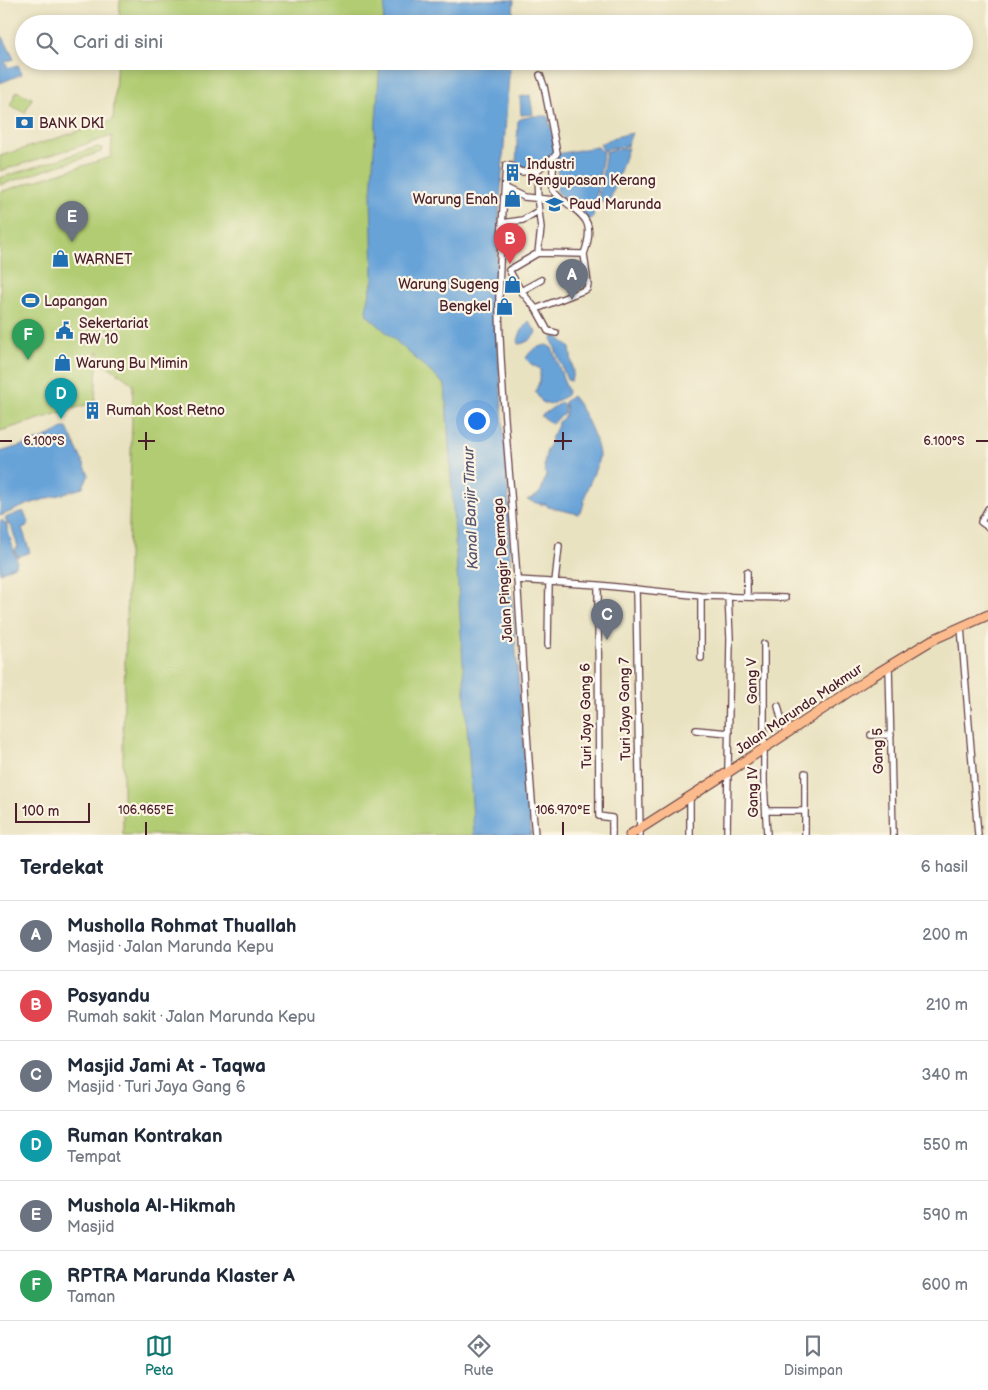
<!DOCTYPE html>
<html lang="id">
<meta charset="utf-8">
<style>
:root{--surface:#fff;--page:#f2f2f3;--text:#1f2937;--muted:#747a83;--line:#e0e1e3;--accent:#0f766e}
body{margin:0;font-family:"Balsamiq Sans",sans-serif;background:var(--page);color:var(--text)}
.scale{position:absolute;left:15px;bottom:12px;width:75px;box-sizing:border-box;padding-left:5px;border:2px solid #4a1f2b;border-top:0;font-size:14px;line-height:18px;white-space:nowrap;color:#4a1f2b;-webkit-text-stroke:4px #fcf5e5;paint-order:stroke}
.you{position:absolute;left:476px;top:420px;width:18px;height:18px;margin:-12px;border:4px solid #fff;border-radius:50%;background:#1a73e8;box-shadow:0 0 0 8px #1a73e833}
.badge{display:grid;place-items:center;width:32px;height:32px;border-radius:50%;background:var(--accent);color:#fff;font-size:16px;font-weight:700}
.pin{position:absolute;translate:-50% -41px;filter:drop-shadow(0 1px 2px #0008)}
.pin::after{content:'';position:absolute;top:26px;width:18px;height:15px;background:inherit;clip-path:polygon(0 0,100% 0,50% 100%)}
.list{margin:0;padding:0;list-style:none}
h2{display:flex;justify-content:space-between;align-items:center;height:65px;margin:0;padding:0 20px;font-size:21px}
h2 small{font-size:16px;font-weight:400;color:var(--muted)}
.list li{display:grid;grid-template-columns:32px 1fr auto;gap:15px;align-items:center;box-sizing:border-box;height:70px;padding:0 20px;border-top:1px solid var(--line)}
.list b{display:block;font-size:19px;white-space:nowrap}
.list p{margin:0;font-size:16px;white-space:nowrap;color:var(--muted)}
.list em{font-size:16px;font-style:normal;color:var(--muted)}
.icon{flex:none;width:28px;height:28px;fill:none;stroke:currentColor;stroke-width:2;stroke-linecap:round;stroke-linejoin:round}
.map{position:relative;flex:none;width:988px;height:835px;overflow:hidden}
.search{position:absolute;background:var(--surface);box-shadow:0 2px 8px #0003;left:15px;right:15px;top:15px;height:55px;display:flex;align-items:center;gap:12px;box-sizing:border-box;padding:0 18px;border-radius:28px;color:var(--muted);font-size:19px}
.sheet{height:485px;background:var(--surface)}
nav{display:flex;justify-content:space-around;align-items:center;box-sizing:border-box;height:70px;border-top:1px solid var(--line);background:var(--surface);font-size:14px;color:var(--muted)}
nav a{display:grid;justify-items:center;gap:2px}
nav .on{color:var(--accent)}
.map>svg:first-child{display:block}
.green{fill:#b1cc72;stroke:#7e764e}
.water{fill:#67a3d8;stroke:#586182}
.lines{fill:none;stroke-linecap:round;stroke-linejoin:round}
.street-casing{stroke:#623c42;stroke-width:8}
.primary-casing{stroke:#623c42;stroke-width:11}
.street{stroke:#fff;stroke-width:5.5}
.primary{stroke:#fbbb8d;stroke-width:9}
.ticks{fill:none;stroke:#4a1f2b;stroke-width:2}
.labels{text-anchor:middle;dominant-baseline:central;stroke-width:4.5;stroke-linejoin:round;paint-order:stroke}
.poi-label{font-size:14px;fill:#4a1f2b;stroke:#fcf5e5;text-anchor:start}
.street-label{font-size:14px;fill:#4a1f2b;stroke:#fcf5e5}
.water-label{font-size:15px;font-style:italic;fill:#565470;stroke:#fcf5e5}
.ticks-label{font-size:12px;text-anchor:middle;fill:#4a1f2b;stroke:#fcf5e5;stroke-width:4.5;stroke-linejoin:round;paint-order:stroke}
</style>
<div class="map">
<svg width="988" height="835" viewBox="0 0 988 835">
<rect width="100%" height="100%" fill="#fcf5e5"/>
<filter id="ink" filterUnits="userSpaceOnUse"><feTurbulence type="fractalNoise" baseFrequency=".02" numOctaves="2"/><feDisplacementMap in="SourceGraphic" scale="10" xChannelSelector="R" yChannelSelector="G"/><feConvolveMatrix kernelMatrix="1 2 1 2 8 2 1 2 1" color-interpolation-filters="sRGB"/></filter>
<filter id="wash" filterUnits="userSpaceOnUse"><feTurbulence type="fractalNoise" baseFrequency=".0096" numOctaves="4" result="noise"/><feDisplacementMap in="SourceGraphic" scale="20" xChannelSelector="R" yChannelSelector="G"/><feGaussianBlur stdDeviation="1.12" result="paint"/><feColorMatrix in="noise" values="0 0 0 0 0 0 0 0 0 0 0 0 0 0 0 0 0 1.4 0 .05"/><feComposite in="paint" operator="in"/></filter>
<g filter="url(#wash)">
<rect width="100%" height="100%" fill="#e9e2c1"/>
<path class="green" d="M120,0H388L386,24H119Z
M117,61H384L447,382L479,835H123V733L133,384L104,363L98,350L95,402L0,431V192L111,157L112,136L0,171V156L111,121L113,119Z
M17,91L32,98L25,113L10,105Z
M97,147L102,148L101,152L0,185V178Z"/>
<path class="water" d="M385,0H514L512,24H383Z
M0,35L3,37L14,59L5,62L8,68L18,65L22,74L0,83Z
M380,61H510L498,231L495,308L509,506L510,578L531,835H474L445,385L367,315L366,310L373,279L371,195Z
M530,95L533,114L521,115L520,97Z
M533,116H548L557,153L537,169L521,171L516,166L518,121L520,119Z
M632,133L627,146L609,148L604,152L600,144L615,137Z
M596,147L599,148L603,154L593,217L590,220L578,208L557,192L558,179L556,156L557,154Z
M628,148L609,203L598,201L606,152L610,150Z
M529,321L536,332C534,338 525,344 518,344C518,335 523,327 529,321Z
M553,336L558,337L570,348L573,372L571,381L567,380L552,340Z
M547,345L552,348L568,392L567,395L550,405L542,402L535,392L540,380V369L531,364L526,359C529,350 539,346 547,345Z
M572,396C582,406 599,442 599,456C598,467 589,482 586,493C584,500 584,510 578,514L548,507L546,504H540L527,500L536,496L541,491L546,475C541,462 548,448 552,437C554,431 558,429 558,422C566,417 568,411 564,402Z
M561,402L564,405V413L552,424L541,416Z
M63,428H67L89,475L82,488L29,504L0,516V452L43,439Z
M23,511L29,522L27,526L22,528L30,552L17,557L15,549L18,547L11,525H8L5,518Z
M2,520L6,524L17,561L16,565L0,573V521Z"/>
</g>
<g filter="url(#ink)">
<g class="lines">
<defs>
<path id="street" d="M553,159V190C575,216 599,212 584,254
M505,188L524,197L565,201
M502,223L523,220L538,211
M541,280L521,291L536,309L548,331L556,333
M521,291L509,270L538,253
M536,309L587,289L588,284L584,254L538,253L541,228L538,204L537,171C543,164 554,159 557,153L544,86L540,75
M988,509L981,522L988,527
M517,580L598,585L701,596L785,598
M555,582L559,546
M598,585L599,816L612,818V835
M636,589L640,835
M701,596V658
M747,597V572
M961,627L978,835
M764,644V783L767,835
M548,645L549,582
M889,666L893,835
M778,706L783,726L788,732
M696,730L729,733
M871,735H891
M805,773V835
M690,796V835
M766,811H804
M535,835C526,740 522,644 515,549C510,468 500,386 499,304C499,258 503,212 506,165L511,166L521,172L537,171
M727,835L730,638L728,596"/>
<path id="primary" d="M630,835L727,773L871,677L932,640L988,615"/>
</defs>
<use href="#street" class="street-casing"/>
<use href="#primary" class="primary-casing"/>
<use href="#street" class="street"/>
<use href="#primary" class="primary"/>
</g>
</g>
<path class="ticks" d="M146,432V450M563,432V450M0,441H12M138,441H155M554,441H572M976,441H988M146,822V835M563,822V835"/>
<defs>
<symbol id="bank-bare" viewBox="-9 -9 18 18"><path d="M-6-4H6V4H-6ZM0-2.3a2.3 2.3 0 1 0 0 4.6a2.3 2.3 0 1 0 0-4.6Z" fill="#1f6fb2" stroke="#fcf5e5" stroke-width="2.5" paint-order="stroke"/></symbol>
<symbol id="building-bare" viewBox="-9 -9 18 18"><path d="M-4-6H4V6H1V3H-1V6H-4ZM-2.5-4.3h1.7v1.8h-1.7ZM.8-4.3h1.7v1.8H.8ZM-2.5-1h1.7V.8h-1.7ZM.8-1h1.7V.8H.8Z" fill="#1f6fb2" stroke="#fcf5e5" stroke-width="2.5" paint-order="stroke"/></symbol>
<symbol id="shop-bare" viewBox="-9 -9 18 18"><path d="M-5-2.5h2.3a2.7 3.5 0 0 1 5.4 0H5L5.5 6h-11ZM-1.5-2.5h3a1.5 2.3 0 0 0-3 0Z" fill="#1f6fb2" stroke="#fcf5e5" stroke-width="2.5" paint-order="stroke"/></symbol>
<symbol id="school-bare" viewBox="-9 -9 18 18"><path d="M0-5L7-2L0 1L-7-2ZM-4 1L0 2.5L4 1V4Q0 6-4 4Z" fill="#1f6fb2" stroke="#fcf5e5" stroke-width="2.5" paint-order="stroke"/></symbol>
<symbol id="stadium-bare" viewBox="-9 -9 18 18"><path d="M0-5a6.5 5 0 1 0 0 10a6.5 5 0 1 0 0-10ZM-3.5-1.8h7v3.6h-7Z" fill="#1f6fb2" stroke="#fcf5e5" stroke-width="2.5" paint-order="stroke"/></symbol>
<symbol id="civic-bare" viewBox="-9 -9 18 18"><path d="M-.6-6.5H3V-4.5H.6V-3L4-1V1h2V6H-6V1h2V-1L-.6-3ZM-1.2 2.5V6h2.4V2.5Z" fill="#1f6fb2" stroke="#fcf5e5" stroke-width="2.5" paint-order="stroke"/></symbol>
</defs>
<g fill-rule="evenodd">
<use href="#bank-bare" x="12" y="110" width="25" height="25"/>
<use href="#building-bare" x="500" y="160" width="25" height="25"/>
<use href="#shop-bare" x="500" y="186" width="25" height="25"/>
<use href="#school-bare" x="542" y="192" width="25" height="25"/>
<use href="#shop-bare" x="48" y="246" width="25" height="25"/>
<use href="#shop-bare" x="500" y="272" width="25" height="25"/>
<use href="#stadium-bare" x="18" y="288" width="25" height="25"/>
<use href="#shop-bare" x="492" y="294" width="25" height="25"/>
<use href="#civic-bare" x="52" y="318" width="25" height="25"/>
<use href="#shop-bare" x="50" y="350" width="25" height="25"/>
<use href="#building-bare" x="80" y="398" width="25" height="25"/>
</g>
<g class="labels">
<g class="poi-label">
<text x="39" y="123">BANK DKI</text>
<text x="527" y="164">Industri<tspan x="527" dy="16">Pengupasan Kerang</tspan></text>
<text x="498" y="199" text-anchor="end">Warung Enah</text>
<text x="569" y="204">Paud Marunda</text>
<text x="74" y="259">WARNET</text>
<text x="499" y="284" text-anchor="end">Warung Sugeng</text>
<text x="44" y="301">Lapangan</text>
<text x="491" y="306" text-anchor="end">Bengkel</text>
<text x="79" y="323">Sekertariat<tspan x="79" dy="16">RW 10</tspan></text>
<text x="76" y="363">Warung Bu Mimin</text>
<text x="106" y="410">Rumah Kost Retno</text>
</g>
<g class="street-label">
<text transform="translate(503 570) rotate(-94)">Jalan Pinggir Dermaga</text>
<text transform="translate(752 681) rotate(-91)">Gang V</text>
<text transform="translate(625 709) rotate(-91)">Turi Jaya Gang 7</text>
<text transform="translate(799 709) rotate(-34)">Jalan Marunda Makmur</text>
<text transform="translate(586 716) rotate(-91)">Turi Jaya Gang 6</text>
<text transform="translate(878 751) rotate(-91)">Gang 5</text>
<text transform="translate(753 792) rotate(-91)">Gang IV</text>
</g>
<g class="water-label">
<text transform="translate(471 508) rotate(-92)">Kanal Banjir Timur</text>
</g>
</g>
<g class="ticks-label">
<text x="44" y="445">6.100°S</text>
<text x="944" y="445">6.100°S</text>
<text x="146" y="814">106.965°E</text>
<text x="563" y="814">106.970°E</text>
</g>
</svg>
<div class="scale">100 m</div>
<div class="you"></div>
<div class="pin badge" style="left:572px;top:300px;background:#6b7280">A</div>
<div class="pin badge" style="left:510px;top:264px;background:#e0444e">B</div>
<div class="pin badge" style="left:607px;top:640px;background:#6b7280">C</div>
<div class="pin badge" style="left:61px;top:419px;background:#0f9aa8">D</div>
<div class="pin badge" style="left:72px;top:242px;background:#6b7280">E</div>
<div class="pin badge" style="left:28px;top:360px;background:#2e9e5b">F</div>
<div class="search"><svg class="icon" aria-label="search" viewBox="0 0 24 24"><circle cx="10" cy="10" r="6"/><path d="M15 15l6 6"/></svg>Cari di sini</div>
</div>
<section class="sheet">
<h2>Terdekat<small>6 hasil</small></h2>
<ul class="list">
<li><span class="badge" style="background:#6b7280">A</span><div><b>Musholla Rohmat Thuallah</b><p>Masjid · Jalan Marunda Kepu</p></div><em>200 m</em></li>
<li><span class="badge" style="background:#e0444e">B</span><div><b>Posyandu</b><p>Rumah sakit · Jalan Marunda Kepu</p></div><em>210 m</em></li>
<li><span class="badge" style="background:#6b7280">C</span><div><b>Masjid Jami At - Taqwa</b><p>Masjid · Turi Jaya Gang 6</p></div><em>340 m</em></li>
<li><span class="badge" style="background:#0f9aa8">D</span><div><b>Ruman Kontrakan</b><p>Tempat</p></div><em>550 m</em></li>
<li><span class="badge" style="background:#6b7280">E</span><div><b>Mushola Al-Hikmah</b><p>Masjid</p></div><em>590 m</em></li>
<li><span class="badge" style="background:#2e9e5b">F</span><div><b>RPTRA Marunda Klaster A</b><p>Taman</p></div><em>600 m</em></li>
</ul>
</section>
<nav>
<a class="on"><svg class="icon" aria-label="map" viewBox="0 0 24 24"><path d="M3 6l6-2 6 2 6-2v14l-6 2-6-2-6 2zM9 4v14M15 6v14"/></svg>Peta</a>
<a><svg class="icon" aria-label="directions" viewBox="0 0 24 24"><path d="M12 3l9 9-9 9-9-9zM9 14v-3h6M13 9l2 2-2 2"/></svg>Rute</a>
<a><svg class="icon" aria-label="saved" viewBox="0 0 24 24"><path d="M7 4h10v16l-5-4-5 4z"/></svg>Disimpan</a>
</nav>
